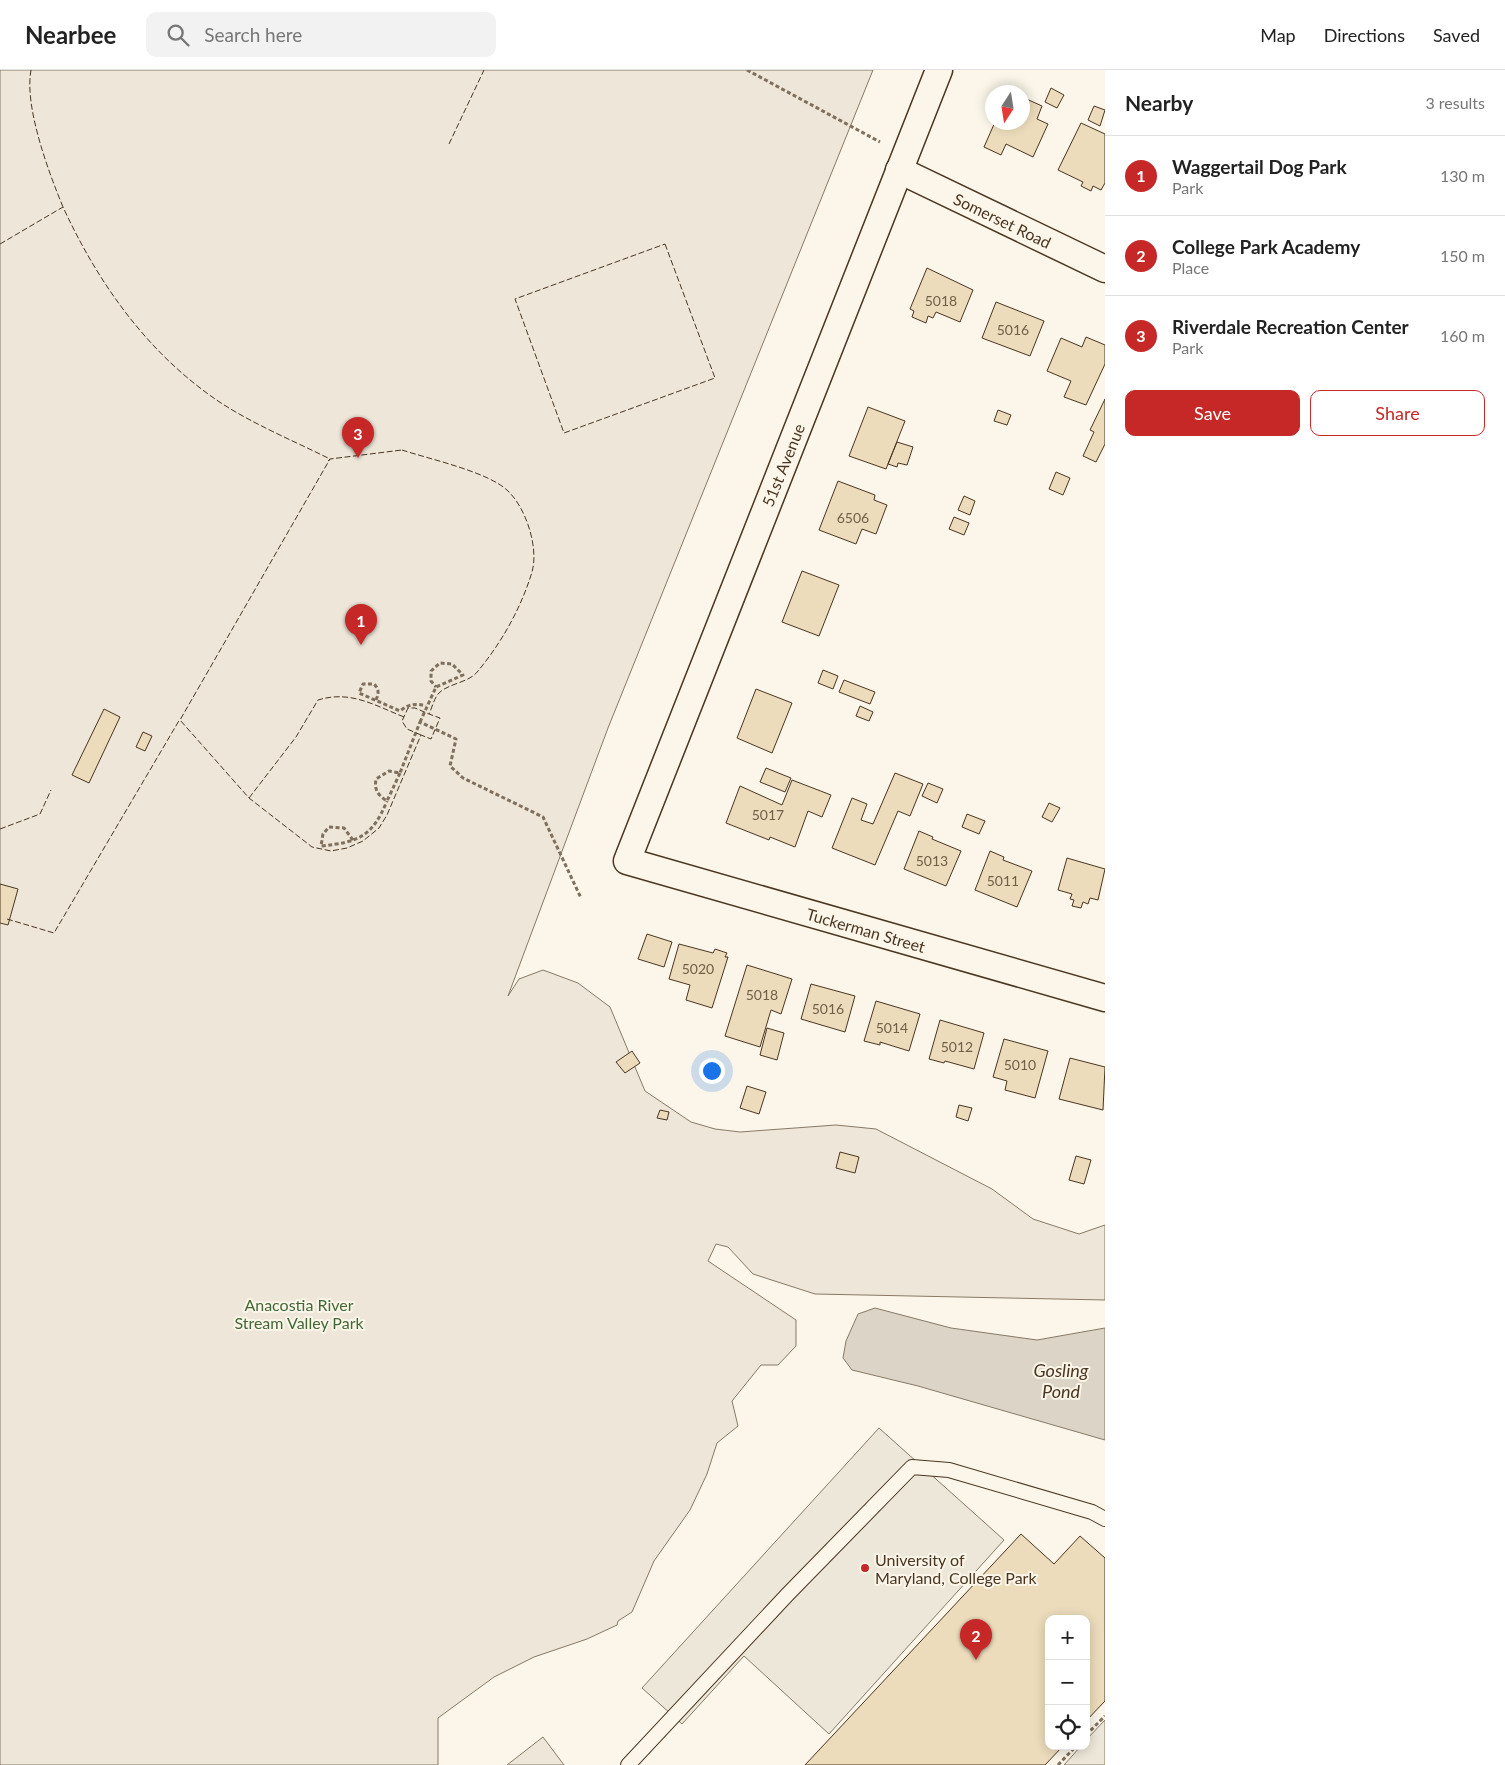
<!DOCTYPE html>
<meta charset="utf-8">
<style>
:root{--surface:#fff;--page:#f2f2f2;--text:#222;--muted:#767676;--line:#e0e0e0;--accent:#c62828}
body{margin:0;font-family:Lato,sans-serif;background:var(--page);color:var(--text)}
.controls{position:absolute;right:15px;bottom:15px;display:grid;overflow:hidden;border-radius:10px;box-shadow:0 2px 12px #0003}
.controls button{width:45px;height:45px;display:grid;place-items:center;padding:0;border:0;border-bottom:1px solid var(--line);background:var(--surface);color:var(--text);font:25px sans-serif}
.compass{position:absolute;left:985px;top:15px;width:45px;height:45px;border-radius:50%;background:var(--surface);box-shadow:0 2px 12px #0003;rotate:192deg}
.you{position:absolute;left:711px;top:1000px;width:18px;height:18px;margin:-12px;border:4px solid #fff;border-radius:50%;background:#1a73e8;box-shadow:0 0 0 8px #1a73e833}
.badge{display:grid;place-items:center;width:32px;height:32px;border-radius:50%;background:var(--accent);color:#fff;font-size:16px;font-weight:700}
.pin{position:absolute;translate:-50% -41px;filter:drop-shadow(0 1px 2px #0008)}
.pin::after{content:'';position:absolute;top:26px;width:18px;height:15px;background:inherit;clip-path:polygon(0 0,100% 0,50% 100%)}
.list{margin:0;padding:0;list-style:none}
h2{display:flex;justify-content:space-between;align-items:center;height:65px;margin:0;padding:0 20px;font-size:21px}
h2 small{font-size:16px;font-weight:400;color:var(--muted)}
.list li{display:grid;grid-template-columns:32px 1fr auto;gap:15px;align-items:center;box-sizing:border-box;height:80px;padding:0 20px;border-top:1px solid var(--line)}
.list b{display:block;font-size:19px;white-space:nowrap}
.list p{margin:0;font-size:16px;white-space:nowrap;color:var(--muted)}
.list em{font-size:16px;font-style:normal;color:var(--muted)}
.actions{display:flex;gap:10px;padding:15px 20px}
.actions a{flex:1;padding:11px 0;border:1px solid var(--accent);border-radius:10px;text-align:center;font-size:18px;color:var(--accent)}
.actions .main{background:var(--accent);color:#fff}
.icon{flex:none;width:28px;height:28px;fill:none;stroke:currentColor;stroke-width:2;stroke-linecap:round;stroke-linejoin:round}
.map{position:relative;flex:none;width:1105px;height:1695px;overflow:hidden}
header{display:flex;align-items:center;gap:30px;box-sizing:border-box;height:70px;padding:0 25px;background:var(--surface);border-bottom:1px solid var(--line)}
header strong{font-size:24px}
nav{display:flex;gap:28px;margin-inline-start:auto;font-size:18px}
.search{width:350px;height:45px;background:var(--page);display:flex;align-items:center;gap:12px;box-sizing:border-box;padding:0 18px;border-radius:10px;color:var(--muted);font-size:19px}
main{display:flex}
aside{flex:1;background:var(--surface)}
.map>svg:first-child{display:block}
.green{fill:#ede6d9;stroke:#887966}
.parking{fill:#ede7d9;stroke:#887966}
.water{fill:#dcd4c6;stroke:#887966}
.building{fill:#ecdcbc;stroke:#4a3520}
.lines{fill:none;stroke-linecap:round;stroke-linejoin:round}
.lane-casing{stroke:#4a3520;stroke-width:16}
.street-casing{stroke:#4a3520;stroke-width:29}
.path{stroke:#7f6f5c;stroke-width:3;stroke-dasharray:4 2.5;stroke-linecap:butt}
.lane{stroke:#fbf6e9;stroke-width:14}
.street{stroke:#fbf6e9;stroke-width:26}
.fence{stroke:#4a3520;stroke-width:1;stroke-dasharray:6 2.5;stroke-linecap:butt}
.poi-dot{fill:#c62828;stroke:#fbf6e9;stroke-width:2}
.labels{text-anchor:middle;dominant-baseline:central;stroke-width:4;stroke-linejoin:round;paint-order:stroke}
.number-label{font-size:14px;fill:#725f47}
.street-label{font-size:16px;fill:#4a3520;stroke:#fbf6e9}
.park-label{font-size:16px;fill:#436837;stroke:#fbf6e9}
.poi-label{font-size:16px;fill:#4a3520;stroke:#fbf6e9;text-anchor:start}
.water-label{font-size:18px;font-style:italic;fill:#4a3520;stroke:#fbf6e9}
</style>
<header>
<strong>Nearbee</strong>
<div class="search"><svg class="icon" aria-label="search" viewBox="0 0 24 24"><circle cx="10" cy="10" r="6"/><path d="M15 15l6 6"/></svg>Search here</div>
<nav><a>Map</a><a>Directions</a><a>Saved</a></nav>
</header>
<main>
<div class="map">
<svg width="1105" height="1695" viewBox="0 0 1105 1695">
<rect width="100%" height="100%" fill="#fbf6e9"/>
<path class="green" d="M0,0H873L608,658L508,926L519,909L543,900L578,913L610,937L645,1021L691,1052L715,1059L740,1062L836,1055L876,1059L992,1119L1033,1149L1079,1164L1105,1155V1230L815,1224L753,1204L728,1177L716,1174L708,1191L796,1250V1276L778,1295H761L732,1331L738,1356L717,1373L707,1404L690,1440L654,1491L632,1542L618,1551L617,1555L587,1569L534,1587L494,1607L438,1648V1695H0Z
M543,1667L564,1695H507Z"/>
<path class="parking" d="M879,1358L1004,1470L829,1664L744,1586L682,1654L642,1618Z
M1105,1650V1695H1064L1081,1676H1086V1670Z"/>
<path class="water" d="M875,1238L951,1258L1037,1270L1105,1258V1370L918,1316L852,1300L843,1288L846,1271L858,1244Z"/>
<path class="building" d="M1051,18L1064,25L1057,38L1045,32Z
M1022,27L1042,36L1037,49L1048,54L1033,87L1006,74L1001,85L984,77L995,52H1022Z
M1094,36L1105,40L1100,56L1088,50Z
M1081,53L1105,64V113L1101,120L1093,116L1091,121L1081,116L1083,112L1058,100Z
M927,198L973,220L960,252L936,242L933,248L928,246L926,253L912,247L914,241L910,239Z
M996,232L1044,251L1030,286L982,268Z
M1086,267L1105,275V294L1086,335L1064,327L1071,311L1047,301L1061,268L1082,277Z
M1105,329V374L1096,392L1083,386L1094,362L1090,360Z
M868,337L905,351L886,399L849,386Z
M998,340L1011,345L1007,355L994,351Z
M897,372L913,377L907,395L898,393L897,397L888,394Z
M1056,402L1070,408L1063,425L1049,419Z
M838,411L875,425L874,430L887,435L876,464L862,459L856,474L819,460Z
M964,426L975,431L970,445L958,440Z
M954,447L969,453L964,465L949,459Z
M802,501L839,515L819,566L782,552Z
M823,600L838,606L833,619L818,613Z
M844,610L875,622L870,634L839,622Z
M756,619L792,633L772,683L737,668Z
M860,636L873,642L869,651L856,646Z
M104,639L120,647L89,713L72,705Z
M143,662L152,666L145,681L136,677Z
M766,698L791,708L785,722L760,712Z
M895,703L923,714L910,746L898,741L875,795L832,778L852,728L867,734L861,750L873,754Z
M792,710L831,725L822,747L808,741L795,777L770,767L769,770L726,753L740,716L782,735Z
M928,713L943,719L937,733L922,726Z
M1049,733L1060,738L1052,752L1042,747Z
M967,744L985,751L979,764L962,757Z
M919,761L933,767L932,769L961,781L946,816L904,799Z
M990,781L1004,787L1003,790L1032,801L1017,837L975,820Z
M1067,788L1105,799L1098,830L1090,828L1088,834L1083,832L1081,838L1072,836L1074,830L1070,829L1072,824L1058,820Z
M0,814L18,819L8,855L0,853Z
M647,864L672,872L664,897L638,889Z
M679,874L713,883L715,879L727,883L725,887H728L712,938L686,930L690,915L669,909Z
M747,895L792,909L781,944L771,940L760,977L725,966Z
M811,914L855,926L845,962L801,949Z
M876,931L920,944L909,981L880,972V975L864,971Z
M940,950L984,963L974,999L945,991L944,993L929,989Z
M767,958L784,963L777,990L760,985Z
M1004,969L1048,981L1035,1028L1005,1020L1007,1011L993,1007Z
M632,981L640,993L625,1003L616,992Z
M1070,988L1105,997L1103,1040L1059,1029Z
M747,1016L766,1022L759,1044L740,1038Z
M959,1035L972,1038L968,1051L956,1047Z
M660,1040L669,1042L667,1050L657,1048Z
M840,1082L859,1087L855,1103L836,1098Z
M1076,1086L1091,1090L1084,1114L1069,1110Z
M1021,1464L1054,1494L1080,1466L1105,1488V1631L1086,1651V1549H1049V1676H1063L1045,1695H805Z"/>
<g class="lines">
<defs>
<path id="lane" d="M628,1695L787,1525L912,1397L949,1400L1092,1442L1105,1449"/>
<g id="street">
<path id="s1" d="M939,0L627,791L1105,928"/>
<path id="s2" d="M899,100L1105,199"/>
</g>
</defs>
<use href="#lane" class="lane-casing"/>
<use href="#street" class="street-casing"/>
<path class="path" d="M747,0L880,72
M376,630C379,623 379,619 374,614H363L359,623L400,641C409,634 415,633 426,636
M420,652L436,617L463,605L452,594L440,593L431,601V611L436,617
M400,703L387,731C378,725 374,720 376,709L389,701L400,703L420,652L456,669L450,696L463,708L543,747L581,828
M353,770L344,758L329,757L323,764L321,776C359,772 372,767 387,731
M1086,1665L1105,1646
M1058,1695L1076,1676"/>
<use href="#lane" class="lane"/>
<use href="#street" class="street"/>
<path class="fence" d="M31,0C24,37 49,103 63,137
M449,74L484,0
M0,174L63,137C99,215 149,285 221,333C255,355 294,371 330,389L328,391
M665,174L715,308L564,363L515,229Z
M402,380C429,389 489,402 508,421C526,438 539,478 532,502C521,538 502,572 478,601C469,613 449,613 439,623C434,628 432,638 429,644L440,648L431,669L421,665L387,745L379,758L363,771L347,778L331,781L312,777L249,728L180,650L330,389Z
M421,665L407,659L402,651L408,638H415L429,644
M249,728L296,667L318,630C350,620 374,635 404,647
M0,759L40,744L51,720
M7,849L54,863L180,649"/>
</g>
<circle class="poi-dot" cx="865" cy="1498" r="5"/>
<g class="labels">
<g class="number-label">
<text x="941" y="230">5018</text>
<text x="1013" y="259">5016</text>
<text x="853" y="447">6506</text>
<text x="768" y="744">5017</text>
<text x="932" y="790">5013</text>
<text x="1003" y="810">5011</text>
<text x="698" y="898">5020</text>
<text x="762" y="924">5018</text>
<text x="828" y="938">5016</text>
<text x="892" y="957">5014</text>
<text x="957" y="976">5012</text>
<text x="1020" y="994">5010</text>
</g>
<g class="street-label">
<text stroke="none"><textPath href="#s2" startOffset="115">Somerset Road</textPath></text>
<text transform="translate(783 395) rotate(-68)">51st Avenue</text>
<text stroke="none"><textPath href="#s1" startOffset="1099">Tuckerman Street</textPath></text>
</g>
<g class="park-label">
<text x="299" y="1234">Anacostia River<tspan x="299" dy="18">Stream Valley Park</tspan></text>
</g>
<g class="poi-label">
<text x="875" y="1489">University of<tspan x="875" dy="18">Maryland, College Park</tspan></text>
</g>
<g class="water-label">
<text x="1061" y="1300">Gosling<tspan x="1061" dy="21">Pond</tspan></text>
</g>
</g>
</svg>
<div class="controls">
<button>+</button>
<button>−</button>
<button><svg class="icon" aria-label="locate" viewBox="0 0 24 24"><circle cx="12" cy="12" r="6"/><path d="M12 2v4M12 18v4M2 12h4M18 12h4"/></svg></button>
</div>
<svg class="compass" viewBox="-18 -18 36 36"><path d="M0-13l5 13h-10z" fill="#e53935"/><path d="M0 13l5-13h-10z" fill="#767676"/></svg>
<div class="you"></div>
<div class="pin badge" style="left:361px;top:575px">1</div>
<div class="pin badge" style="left:976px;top:1590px">2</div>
<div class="pin badge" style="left:358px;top:388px">3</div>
</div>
<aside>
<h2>Nearby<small>3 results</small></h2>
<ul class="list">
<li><span class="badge">1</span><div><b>Waggertail Dog Park</b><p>Park</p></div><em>130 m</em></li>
<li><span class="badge">2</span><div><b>College Park Academy</b><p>Place</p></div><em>150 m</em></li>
<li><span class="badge">3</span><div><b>Riverdale Recreation Center</b><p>Park</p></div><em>160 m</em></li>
</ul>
<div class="actions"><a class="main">Save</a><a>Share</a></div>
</aside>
</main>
